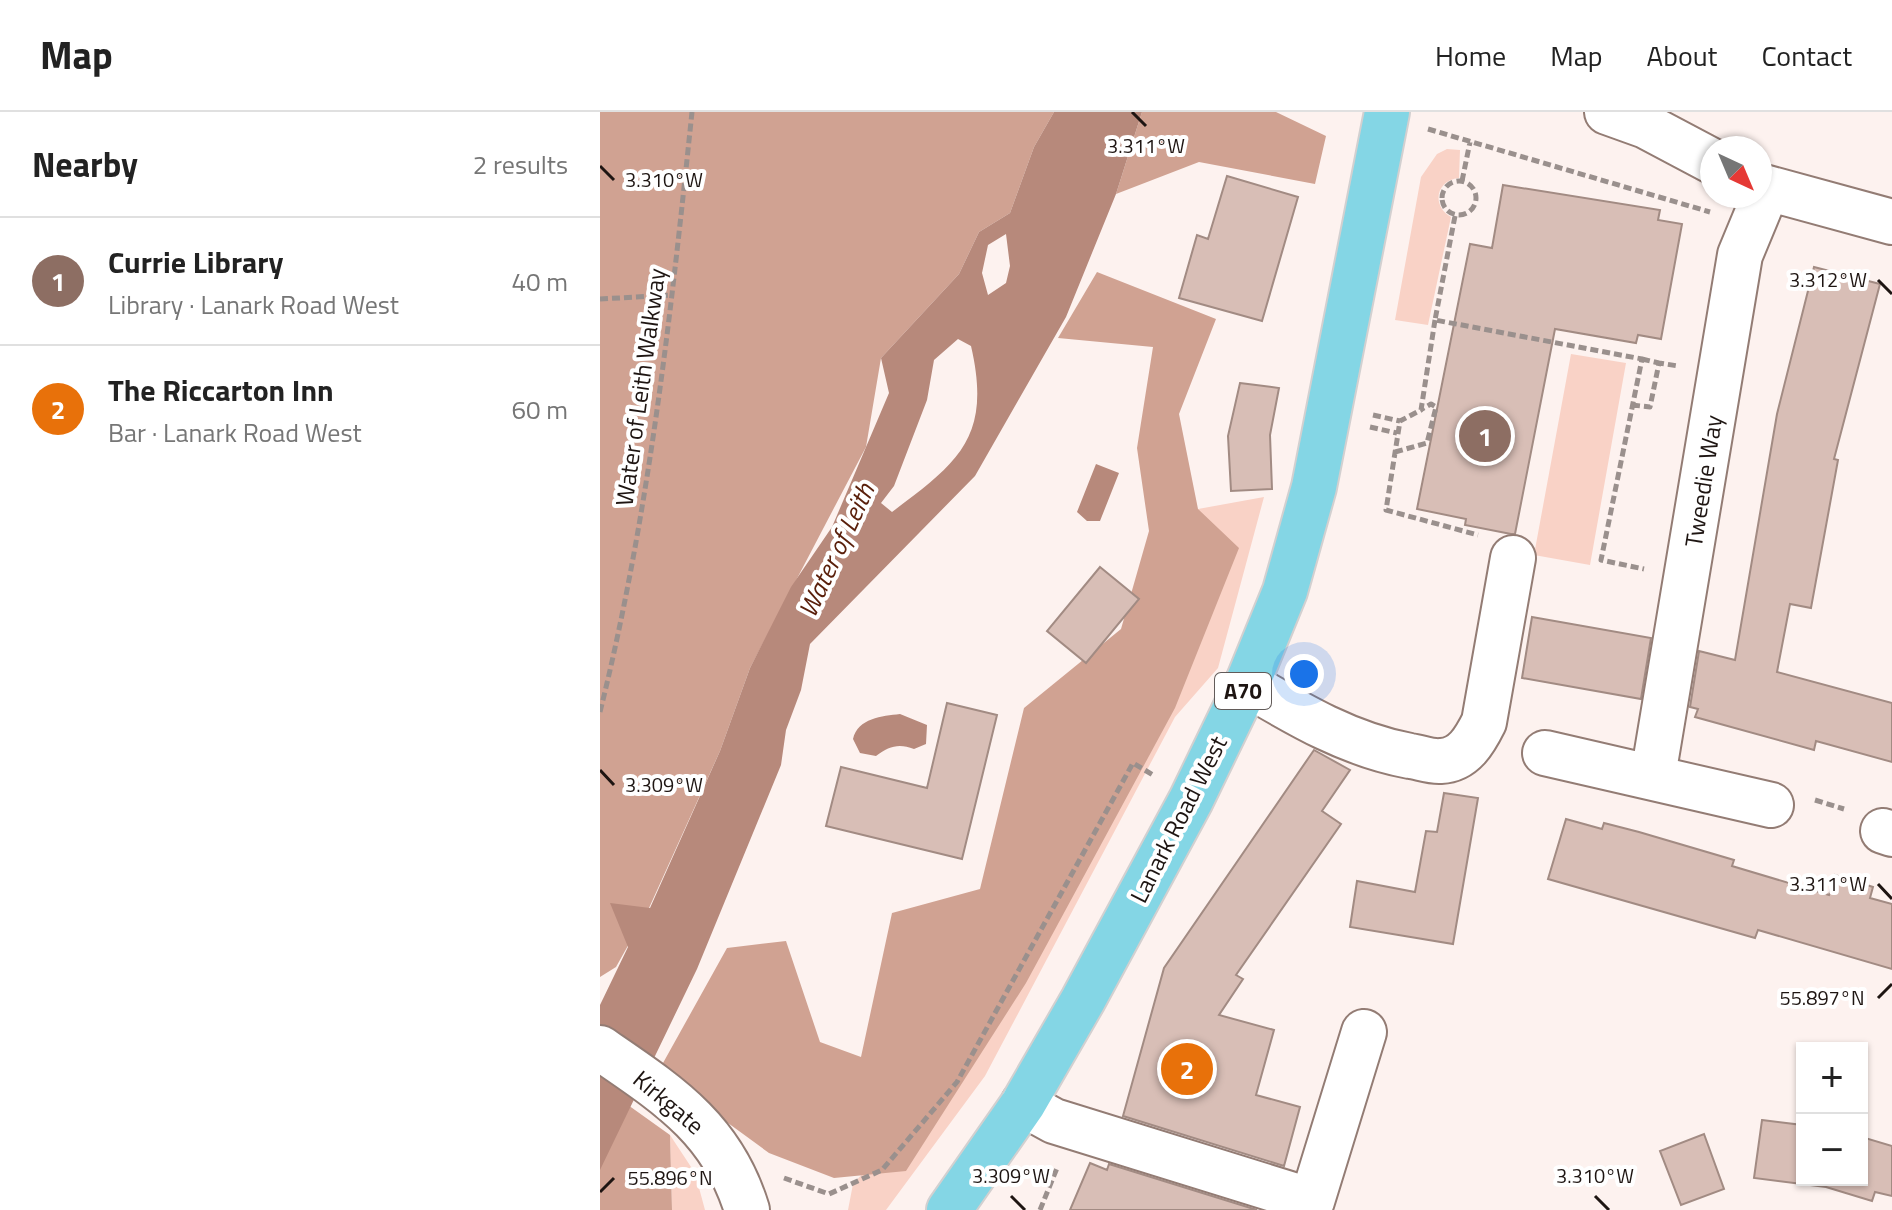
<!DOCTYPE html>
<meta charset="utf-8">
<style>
:root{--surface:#fff;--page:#f2f2f2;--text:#222;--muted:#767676;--line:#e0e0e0;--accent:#ea580c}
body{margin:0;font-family:"Titillium Web",sans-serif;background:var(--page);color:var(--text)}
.controls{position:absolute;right:24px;bottom:24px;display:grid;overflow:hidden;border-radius:0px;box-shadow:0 2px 6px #0004}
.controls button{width:72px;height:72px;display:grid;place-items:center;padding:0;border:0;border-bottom:2px solid var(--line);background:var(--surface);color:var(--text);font:40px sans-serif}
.compass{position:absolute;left:1100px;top:24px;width:72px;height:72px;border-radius:50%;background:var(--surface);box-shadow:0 2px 6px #0004;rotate:136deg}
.you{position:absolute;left:704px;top:562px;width:28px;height:28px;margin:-20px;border:6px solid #fff;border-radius:50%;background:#1a73e8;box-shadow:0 0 0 12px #1a73e833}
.badge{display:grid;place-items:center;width:52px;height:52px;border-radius:50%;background:var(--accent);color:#fff;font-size:26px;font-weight:700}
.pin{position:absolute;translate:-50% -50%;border:4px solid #fff;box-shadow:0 2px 8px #0006}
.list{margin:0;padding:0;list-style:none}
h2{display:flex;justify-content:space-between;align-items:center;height:104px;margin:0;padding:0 32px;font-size:34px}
h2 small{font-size:26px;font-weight:400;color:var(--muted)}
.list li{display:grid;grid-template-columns:52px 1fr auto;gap:24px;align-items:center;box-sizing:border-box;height:128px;padding:0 32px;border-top:2px solid var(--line)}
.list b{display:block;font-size:30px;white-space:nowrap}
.list p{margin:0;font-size:26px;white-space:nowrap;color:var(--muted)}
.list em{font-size:26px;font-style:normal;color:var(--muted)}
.map{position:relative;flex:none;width:1292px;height:1098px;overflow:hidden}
header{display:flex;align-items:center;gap:48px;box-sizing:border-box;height:112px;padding:0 40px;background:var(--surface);border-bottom:2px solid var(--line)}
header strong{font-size:38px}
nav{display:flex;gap:44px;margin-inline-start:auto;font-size:28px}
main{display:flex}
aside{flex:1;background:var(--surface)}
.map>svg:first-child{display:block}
.green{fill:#f9d2c6}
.forest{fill:#d0a292}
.water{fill:#b7897b;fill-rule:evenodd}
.building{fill:#d8beb6;stroke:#a28b83;stroke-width:2}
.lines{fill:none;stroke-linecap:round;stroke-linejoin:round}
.minor-casing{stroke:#937c74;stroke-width:48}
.major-casing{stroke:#d2d0d0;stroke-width:48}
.path{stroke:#9a908d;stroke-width:5;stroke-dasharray:8 4;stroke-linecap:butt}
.minor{stroke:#fff;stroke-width:44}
.major{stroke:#84d6e5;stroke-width:44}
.ticks{fill:none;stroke:#1e1512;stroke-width:3}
.labels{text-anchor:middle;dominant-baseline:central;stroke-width:8;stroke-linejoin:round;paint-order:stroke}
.shield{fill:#fff;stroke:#625b59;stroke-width:2}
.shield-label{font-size:22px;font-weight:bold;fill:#1e1512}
.street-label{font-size:24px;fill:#1e1512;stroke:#fff}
.water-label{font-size:26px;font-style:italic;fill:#5a200c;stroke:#fff}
.ticks-label{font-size:20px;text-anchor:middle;fill:#1e1512;stroke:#fff;stroke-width:8;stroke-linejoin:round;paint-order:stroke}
</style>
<header>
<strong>Map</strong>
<nav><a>Home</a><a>Map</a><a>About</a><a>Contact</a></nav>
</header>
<main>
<aside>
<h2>Nearby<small>2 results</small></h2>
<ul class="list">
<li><span class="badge" style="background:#8d6e63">1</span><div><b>Currie Library</b><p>Library · Lanark Road West</p></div><em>40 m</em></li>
<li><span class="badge" style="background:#e8710a">2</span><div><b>The Riccarton Inn</b><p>Bar · Lanark Road West</p></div><em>60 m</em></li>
</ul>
</aside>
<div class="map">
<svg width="1292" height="1098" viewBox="0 0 1292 1098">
<rect width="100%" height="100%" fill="#fdf2ef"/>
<path class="green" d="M847,37L860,38L859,66C836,68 831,94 851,105L828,213L795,208L821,65L837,42Z
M971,242L1026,251L990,453L934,443Z
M664,385L618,556L575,605L385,964L286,1098H248L253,1072L351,966L598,397Z
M70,1023L95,1061L105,1098H72Z"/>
<path class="forest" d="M0,0H454L434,35L410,101L379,120L359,162L281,246L266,335L150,556L120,639L49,796L16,855L0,865Z
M542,0H676L726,24L715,72L599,50L516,82Z
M497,160L616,207L579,302L598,397L639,436L575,596L426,871L306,1059L234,1066L169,1041L58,960L127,836L186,829L220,930L261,945L292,801L380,777L424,596L521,517L549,419L537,336L553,235L458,226Z
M0,973L70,1023L72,1098H0Z"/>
<path class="water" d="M454,0H542L516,82L466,205L375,364L210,532L201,578L186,618L181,653L97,857L0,1058V893L28,835L10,791L50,796L120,639L150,556L191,475L232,415L289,281L281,246L359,162L379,120L410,101L434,35ZM406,122L410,154L406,171L388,183L382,161L388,133ZM358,227L371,234C392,325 359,350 292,400L281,391L294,374L327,288L334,248Z
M496,352L519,361L500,409H487L477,400Z
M300,602L327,613L326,632L314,637C299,631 289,634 276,644L260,641L253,627C258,606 282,604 300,602Z"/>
<path class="building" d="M627,64L698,85L662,209L579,186L597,123L608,127Z
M903,73L1060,98L1058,108L1082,112L1061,227L1038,223L1036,231L955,217L915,422H911L865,413L866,407L817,397L870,132L892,136Z
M1214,155L1280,172L1234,347L1238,348L1211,496L1190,492L1177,560L1292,591V650L1216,629L1214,638L1095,605L1098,597L1090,595L1099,539L1135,548L1177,302Z
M640,271L679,276L670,323L672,377L631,379L628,324Z
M500,455L539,487L486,551L447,519Z
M932,505L1051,526L1041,587L922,566Z
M347,591L397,603L362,747L226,714L241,655L327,676Z
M714,638L750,658L722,699L741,712L636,863L643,867L619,903L674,918L656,983L700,995L684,1054L523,1004L564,856Z
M844,681L878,686L853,832L750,815L757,769L815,780L826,719L837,720Z
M966,707L1002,717L1004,711L1039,720L1134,748L1132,754L1229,783L1235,763L1273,775L1270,786L1292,792V857L1158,818L1155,826L948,767Z
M1162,1008L1202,1013V1068H1262V1025L1292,1034V1084L1275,1080L1272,1089L1226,1075L1154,1066Z
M1104,1022L1124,1077L1081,1093L1060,1039Z
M490,1051L507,1058L509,1052L657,1098H470Z"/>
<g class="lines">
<defs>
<path id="minor" d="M1007,0L1046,14L1112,49
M1160,74L1292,110
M647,572C699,603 750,633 810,644C819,645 831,650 841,649C864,648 875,628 884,610L913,446
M945,641L1171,693
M1053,664L1140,143L1167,78
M1283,719L1292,722
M0,936C67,982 122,1016 147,1098
M423,992L454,1009L712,1089L764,920"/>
<path id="major" d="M349,1098L423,992L483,888L591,688L647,572L685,479L714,375L787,0"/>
</defs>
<use href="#minor" class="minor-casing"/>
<use href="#major" class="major-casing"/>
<path class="path" d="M828,17L1110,100
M842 86a17 17 0 1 1 34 0a17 17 0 1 1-34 0Z
M862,69L870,30
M855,104L835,208L1042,247L1001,448L1044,457
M0,187L72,183
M835,208L821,298L800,309L786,398L878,423
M1042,247L1059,251
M1032,293L1050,295L1059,251L1078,254
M773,303L800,309
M770,315L797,321
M795,340L827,331L836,295L831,292L822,297
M0,600C49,403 71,201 92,0
M1215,688L1244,697
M184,1066L229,1082L282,1058L357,970L533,651L553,663
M440,1098L457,1056"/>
<use href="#minor" class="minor"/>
<use href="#major" class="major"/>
</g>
<path class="ticks" d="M532,0L546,14M0,54L14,68M1278,168L1292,182M0,658L14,673M1278,772L1292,787M1278,886L1292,872M0,1080L14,1066M411,1084L425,1098M995,1084L1009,1098"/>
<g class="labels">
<rect class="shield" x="615" y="561" width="56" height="36" rx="6"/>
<g class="shield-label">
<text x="643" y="579">A70</text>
</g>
<g class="street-label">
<text transform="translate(40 275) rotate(-82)">Water of Leith Walkway</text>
<text transform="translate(1103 369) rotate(-81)">Tweedie Way</text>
<text transform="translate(578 707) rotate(-63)">Lanark Road West</text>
<text transform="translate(69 990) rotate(40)">Kirkgate</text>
</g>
<g class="water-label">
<text transform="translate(236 438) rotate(-65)">Water of Leith</text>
</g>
</g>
<g class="ticks-label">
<text x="546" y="41">3.311°W</text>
<text x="64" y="75">3.310°W</text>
<text x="1228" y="175">3.312°W</text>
<text x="64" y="680">3.309°W</text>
<text x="1228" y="779">3.311°W</text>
<text x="1222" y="893">55.897°N</text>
<text x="411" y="1071">3.309°W</text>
<text x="995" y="1071">3.310°W</text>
<text x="70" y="1073">55.896°N</text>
</g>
</svg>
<div class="controls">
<button>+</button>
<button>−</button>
</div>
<svg class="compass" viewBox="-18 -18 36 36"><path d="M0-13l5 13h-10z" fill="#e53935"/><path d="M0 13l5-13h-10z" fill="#767676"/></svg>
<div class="you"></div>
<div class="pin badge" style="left:885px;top:324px;background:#8d6e63">1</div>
<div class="pin badge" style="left:587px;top:957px;background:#e8710a">2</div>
</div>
</main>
